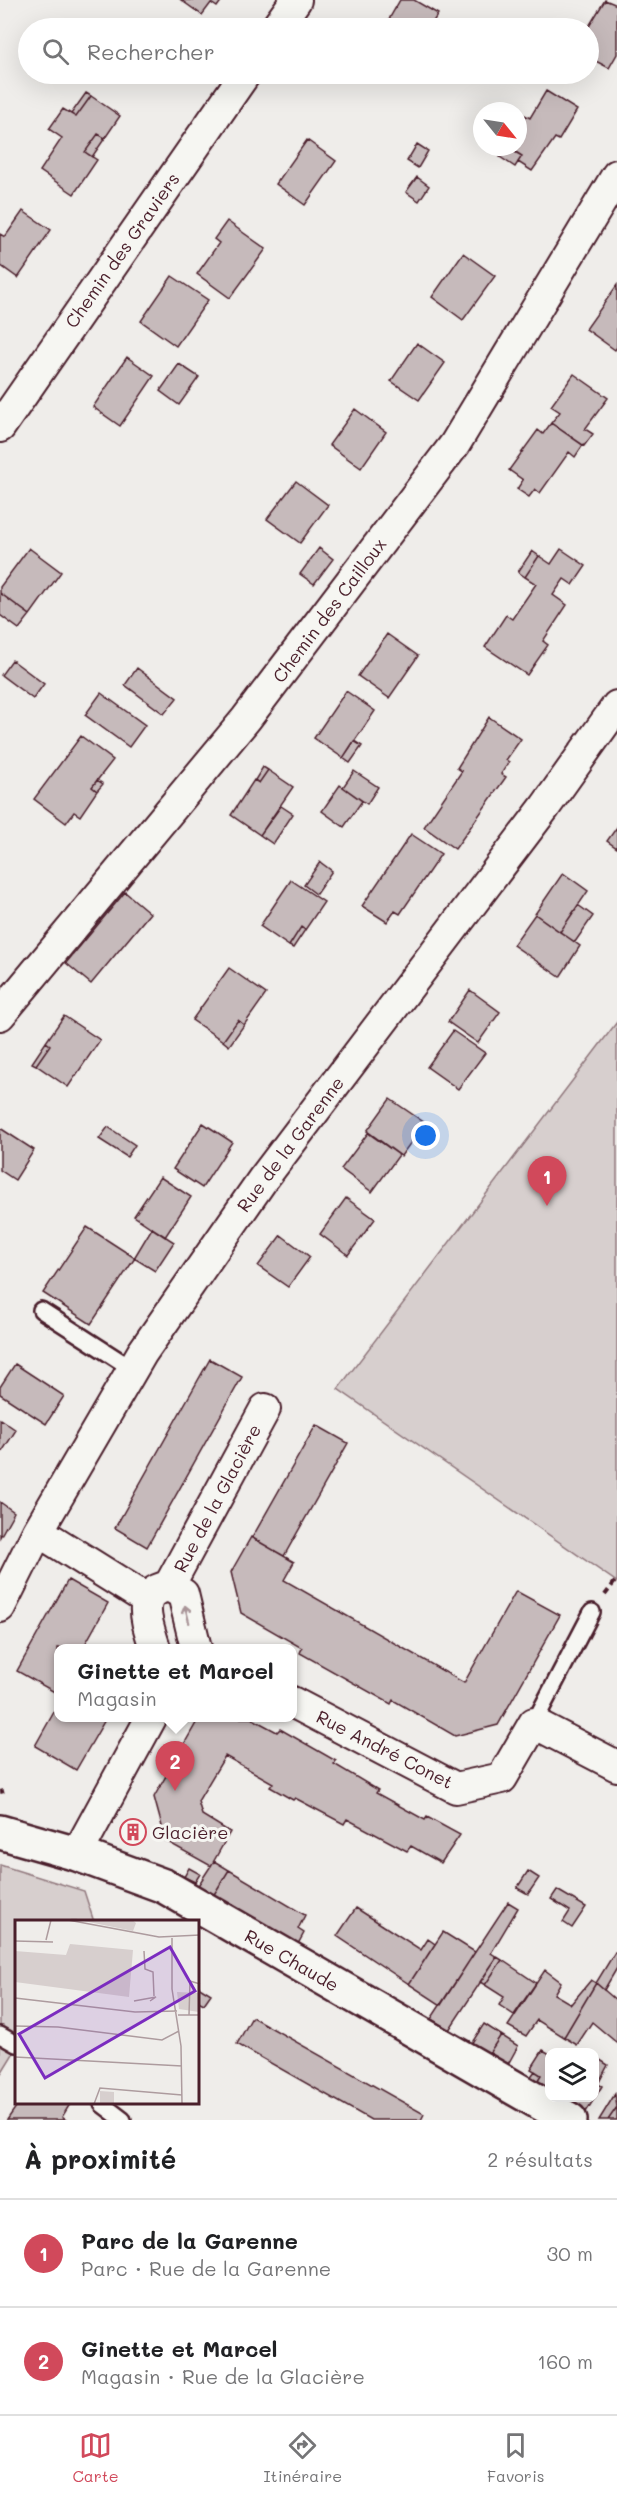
<!DOCTYPE html>
<html lang="fr">
<meta charset="utf-8">
<style>
:root{--surface:#fff;--page:#f2f2f2;--text:#202124;--muted:#757577;--line:#e0e0e0;--accent:#d1495b}
body{margin:0;font-family:Mali,sans-serif;background:var(--page);color:var(--text)}
.controls{position:absolute;right:18px;bottom:18px;display:grid;overflow:hidden;border-radius:12px;box-shadow:0 6px 24px #0002}
.controls button{width:54px;height:54px;display:grid;place-items:center;padding:0;border:0;border-bottom:2px solid var(--line);background:var(--surface);color:var(--text);font:30px sans-serif}
.compass{position:absolute;left:473px;top:102px;width:54px;height:54px;border-radius:50%;background:var(--surface);box-shadow:0 6px 24px #0002;rotate:120deg}
.you{position:absolute;left:426px;top:1136px;width:21px;height:21px;margin:-15px;border:4px solid #fff;border-radius:50%;background:#1a73e8;box-shadow:0 0 0 9px #1a73e833}
.badge{display:grid;place-items:center;width:39px;height:39px;border-radius:50%;background:var(--accent);color:#fff;font-size:20px;font-weight:700}
.pin{position:absolute;translate:-50% -50px;filter:drop-shadow(0 2px 3px #0008)}
.pin::after{content:'';position:absolute;top:32px;width:21px;height:18px;background:inherit;clip-path:polygon(0 0,100% 0,50% 100%)}
.popup{position:absolute;left:54px;top:1644px;width:243px;height:78px;box-sizing:border-box;display:grid;place-content:center;border-radius:12px;background:var(--surface);filter:drop-shadow(0 2px 4px #0005);font-size:20px;white-space:nowrap;color:var(--muted)}
.popup b{font-size:22px;color:var(--text)}
.popup::after{content:'';position:absolute;left:50%;top:100%;margin-left:-12px;border:12px solid transparent;border-top-color:var(--surface)}
.list{margin:0;padding:0;list-style:none}
h2{display:flex;justify-content:space-between;align-items:center;height:78px;margin:0;padding:0 24px;font-size:26px}
h2 small{font-size:20px;font-weight:400;color:var(--muted)}
.list li{display:grid;grid-template-columns:39px 1fr auto;gap:18px;align-items:center;box-sizing:border-box;height:108px;padding:0 24px;border-top:2px solid var(--line)}
.list b{display:block;font-size:22px;white-space:nowrap}
.list p{margin:0;font-size:20px;white-space:nowrap;color:var(--muted)}
.list em{font-size:20px;font-style:normal;color:var(--muted)}
.icon{flex:none;width:33px;height:33px;fill:none;stroke:currentColor;stroke-width:2;stroke-linecap:round;stroke-linejoin:round}
.map{position:relative;flex:none;width:617px;height:2120px;overflow:hidden}
.search{position:absolute;background:var(--surface);box-shadow:0 6px 24px #0002;left:18px;right:18px;top:18px;height:66px;display:flex;align-items:center;gap:15px;box-sizing:border-box;padding:0 21px;border-radius:33px;color:var(--muted);font-size:22px}
.sheet{height:294px;background:var(--surface)}
nav{display:flex;justify-content:space-around;align-items:center;box-sizing:border-box;height:84px;border-top:2px solid var(--line);background:var(--surface);font-size:16px;color:var(--muted)}
nav a{display:grid;justify-items:center;gap:3px}
nav .on{color:var(--accent)}
.map>svg:first-child{display:block}
.green{fill:#d7cfce;stroke:#90777c;stroke-width:1.5}
.building{fill:#c6babb;stroke:#4a1f2b;stroke-width:1.5}
.lines{fill:none;stroke-linecap:round;stroke-linejoin:round}
.lane-casing{stroke:#4a1f2b;stroke-width:20}
.street-casing{stroke:#4a1f2b;stroke-width:34}
.secondary-casing{stroke:#4a1f2b;stroke-width:38}
.path{stroke:#4a1f2b;stroke-width:4;stroke-dasharray:6 4.5;stroke-linecap:butt}
.lane{stroke:#f6f6f2;stroke-width:15}
.street{stroke:#f6f6f2;stroke-width:30}
.secondary{stroke:#f6f6f2;stroke-width:33}
.oneway{stroke:#a99598}
.labels{text-anchor:middle;dominant-baseline:central;stroke-width:6;stroke-linejoin:round;paint-order:stroke}
.street-label{font-size:18px;fill:#4a1f2b;stroke:#f6f6f2}
.poi-label{font-size:18px;fill:#4a1f2b;stroke:#f6f6f2;text-anchor:start}
.inset-road{fill:none;stroke:#ad9b9e;stroke-width:1.5}
.view{fill:#7b2cbf;fill-opacity:0.15;stroke:#7b2cbf;stroke-width:3}
.inset-edge{fill:none;stroke:#4a1f2b;stroke-width:3}
</style>
<div class="map">
<svg width="617" height="2120" viewBox="0 0 617 2120">
<rect width="100%" height="100%" fill="#efedea"/>
<filter id="ink" filterUnits="userSpaceOnUse"><feTurbulence type="fractalNoise" baseFrequency=".0167" numOctaves="2"/><feDisplacementMap in="SourceGraphic" scale="12" xChannelSelector="R" yChannelSelector="G"/><feConvolveMatrix kernelMatrix="1 2 1 2 8 2 1 2 1" color-interpolation-filters="sRGB"/></filter>
<g filter="url(#ink)">
<path class="green" d="M617,1022V1582L338,1389Z
M0,1865L84,1891L94,1922H16V2049L0,2075Z"/>
<path class="building" d="M181,0H222L217,7L211,3L202,15Z
M400,0H414L438,14L429,28H384Z
M605,0L617,5V54L609,68L588,57V28Z
M546,91L577,110L559,140L555,138L532,171L518,162L522,156L508,147H518V127L525,115L530,118Z
M86,93L91,96L76,117L71,114Z
M91,96L120,116L105,138L98,134L85,152L97,160L74,194L40,171L62,138L49,129L63,109L76,117Z
M98,134L105,138L92,157L85,152Z
M307,140L336,161L305,205L276,184Z
M417,144L428,151L418,168L407,161Z
M506,147L522,156L515,167L500,157Z
M417,177L429,186L419,201L406,192Z
M23,211L51,230L18,278L0,265V234L5,237Z
M227,221L266,249L230,298L197,274L219,243L214,239Z
M463,253L495,276L463,320L432,297Z
M172,276L208,300L176,346L141,321Z
M617,285V347L615,350L586,329Z
M417,343L445,363L419,400L391,381Z
M127,357L154,376L120,426L93,407Z
M179,364L199,377L179,405L160,391Z
M574,374L608,398L585,429L593,434L584,446L551,423L560,412L551,406Z
M355,409L386,432L361,468L329,445Z
M551,423L583,445L575,457L569,452L540,493L535,489L529,497L517,489L523,480L509,470L538,430L543,434Z
M296,481L328,505L300,543L267,519Z
M29,548L61,572L30,615L0,593V587Z
M319,548L333,559L314,584L300,574Z
M561,549L586,566L573,585L564,579L553,595L567,605L543,641L548,645L527,675L485,647L506,615L512,619L536,584L525,577L539,556L551,564Z
M532,551L539,556L525,577L518,572Z
M0,593L30,615L19,629L0,615Z
M387,634L418,656L389,698L358,676Z
M12,660L44,684L33,699L1,675Z
M137,668L177,698L164,714L125,685Z
M346,691L375,711L343,758L314,738Z
M101,693L145,725L129,747L85,715Z
M489,717L521,739L506,760L509,762L501,774L506,777L455,849L424,827L462,771L457,768Z
M81,736L113,760L92,787L97,791L80,816L74,812L66,823L34,799Z
M354,741L362,746L350,763L343,758Z
M263,767L268,770L259,783L255,780Z
M268,770L293,787L260,835L231,815L254,780L259,783Z
M354,771L378,787L367,804L343,787Z
M97,780L103,784L97,791L92,787Z
M340,785L362,801L344,827L322,811Z
M281,806L293,814L273,844L260,835Z
M617,827V848L607,841Z
M411,834L441,854L400,914L395,911L387,922L362,906Z
M320,862L332,871L316,894L304,885Z
M563,873L588,891L560,932L535,914Z
M291,880L324,902L305,930L301,927L289,946L260,926Z
M125,892L150,913L91,984L66,963Z
M578,905L593,916L575,942L560,932Z
M535,914L580,946L560,977L513,945Z
M301,927L305,930L293,948L289,946Z
M229,968L266,994L244,1025L238,1020L223,1041L192,1020Z
M470,990L500,1012L478,1043L448,1022Z
M64,1016L100,1040L68,1087L36,1065L50,1045L46,1042Z
M238,1020L244,1025L229,1046L223,1041Z
M453,1031L485,1053L458,1089L427,1067Z
M46,1042L50,1045L36,1065L32,1063Z
M390,1099L425,1123L401,1156L367,1131Z
M203,1123L232,1142L202,1188L173,1169Z
M108,1127L135,1145L127,1157L99,1139Z
M0,1128L34,1150L15,1180L0,1170Z
M368,1133L399,1155L372,1192L341,1169Z
M160,1177L191,1197L165,1237L134,1216Z
M346,1198L375,1219L348,1255L320,1234Z
M87,1227L135,1258L91,1324L43,1293Z
M152,1228L174,1242L155,1271L134,1258Z
M281,1235L310,1257L288,1287L258,1266Z
M210,1359L242,1377L147,1547L115,1528Z
M15,1364L64,1396L46,1424L0,1394V1387Z
M0,1419L16,1430L0,1455Z
M316,1425L348,1443L284,1556L252,1538Z
M0,1502L14,1512L0,1537Z
M251,1537L294,1562L284,1580L464,1683L516,1591L560,1615L498,1725L455,1736L393,1700L391,1704L300,1653L302,1648L241,1613L231,1572Z
M68,1580L108,1603L83,1648H58V1694L17,1671Z
M58,1705V1718H106L76,1770L35,1746Z
M199,1718H251L277,1732L280,1729L336,1761L334,1764L378,1790L376,1793L425,1820L427,1817L460,1835L441,1863L411,1846L407,1851L347,1819L344,1824L295,1798L293,1800L270,1787L273,1783L225,1756L198,1801L202,1815L230,1832L211,1866L166,1841L154,1797Z
M127,1824L136,1826L143,1834L141,1838L126,1834L124,1830Z
M214,1861L229,1870L213,1896L197,1887Z
M189,1868L200,1874L195,1882L184,1877Z
M229,1870L305,1915L298,1929L304,1933L298,1944L213,1896Z
M528,1871L539,1878L528,1894L517,1888Z
M557,1890L586,1907L572,1928L563,1922L570,1911L551,1899Z
M508,1902L518,1908L491,1953L497,1957L449,2030L431,2019Z
M356,1908L421,1950L428,1939L435,1944L409,1984L337,1936Z
M443,1932L475,1952L441,2005L409,1984Z
M615,1952L617,1953V1968L604,1990L596,1983Z
M497,1957L502,1960L485,1985L480,1982Z
M502,1960L536,1983L514,2015L499,2005L504,1997L485,1985Z
M545,1970L561,1982L554,1994L571,2004L591,1980L596,1983L564,2037L537,2020L526,2036L508,2026Z
M596,1983L617,2001V2043L592,2022L577,2045L564,2037Z
M198,1986L211,1994L204,2004L198,2001Z
M252,2017L424,2114L421,2120H371L237,2044Z
M484,2024L501,2035L488,2055L471,2044Z
M501,2035L518,2046L507,2066L488,2055Z
M543,2050L550,2054V2091L536,2083L541,2075L531,2069Z
M594,2056L608,2065L598,2084L594,2082Z
M535,2071L541,2075L536,2083L529,2079Z
M594,2082L602,2086L586,2112L564,2100L566,2098H594Z
M615,2094L617,2107L608,2120H599Z
M18,2104H70L62,2117L66,2120H7Z
M617,2107V2120H608Z"/>
<g class="lines">
<defs>
<path id="lane" d="M41,1310L134,1370
M534,1723L592,1612
M0,2035L16,2044
M102,2104L123,2120"/>
<path id="street" d="M276,28L296,0
M0,427L245,74
M0,1015L246,719L455,444L617,175
M38,1531L148,1600
M169,1586L265,1409
M0,1607L38,1531L142,1353L263,1179L545,807L617,706
M155,1648C148,1624 133,1593 169,1586L183,1594L196,1648
M292,1702L456,1788L502,1778L534,1723L617,1766
M77,1854L151,1718"/>
<path id="secondary" d="M0,1832L77,1854L164,1886L570,2120"/>
</defs>
<use href="#lane" class="lane-casing"/>
<use href="#street" class="street-casing"/>
<use href="#secondary" class="secondary-casing"/>
<path class="path" d="M605,1595L617,1579
M0,1792L4,1791"/>
<use href="#lane" class="lane"/>
<use href="#street" class="street"/>
<use href="#secondary" class="secondary"/>
</g>
<defs><path id="oneway-shaft" d="M-6 0H5M1.5-3L5.5 0L1.5 3" fill="none" stroke-width="1.6" stroke-linecap="round" stroke-linejoin="round" transform="scale(1.5)"/></defs>
<use class="oneway" href="#oneway-shaft" transform="translate(187 1614) rotate(-104)"/>
</g>
<defs>
<symbol id="building-ring" viewBox="-11 -11 22 22"><circle r="9.5" fill="#f6f6f2" stroke="#d1495b" stroke-width="1.5"/><path d="M-4-6H4V6H1V3H-1V6H-4ZM-2.5-4.3h1.7v1.8h-1.7ZM.8-4.3h1.7v1.8H.8ZM-2.5-1h1.7V.8h-1.7ZM.8-1h1.7V.8H.8Z" fill="#d1495b"/></symbol>
</defs>
<g fill-rule="evenodd">
<use href="#building-ring" x="118" y="1817" width="30" height="30"/>
</g>
<g class="labels">
<g class="street-label">
<text transform="translate(122 250) rotate(-55)">Chemin des Graviers</text>
<text transform="translate(329 610) rotate(-53)">Chemin des Cailloux</text>
<text transform="translate(290 1144) rotate(-53)">Rue de la Garenne</text>
<text transform="translate(217 1498) rotate(-62)">Rue de la Glacière</text>
<text transform="translate(385 1749) rotate(27)">Rue André Conet</text>
<text transform="translate(292 1960) rotate(30)">Rue Chaude</text>
</g>
<g class="poi-label">
<text x="152" y="1832">Glacière</text>
</g>
</g>
<g transform="translate(15 1920)">
<rect width="184" height="184" fill="#efedea"/>
<path d="M64,0H117L121,3L118,11ZM55,24L118,30L114,77L0,62V31L51,35ZM162,72L184,73V92L164,89ZM85,171L99,172V184H85Z" fill="#d7cfce"/>
<path class="inset-road" d="M53,0L144,17L185,15M157,18V69L166,126L167,184M31,20L36,0M0,21L38,22M129,31L130,49L138,52L139,76M0,78L120,92L162,91M119,81L141,77L135,81M163,95H185M174,95L175,61L185,64M0,106L43,107L147,120L164,111M0,137L167,146M79,184L85,168L167,175"/>
<path class="view" d="M155,27L180,71L30,158L4,114Z"/>
<rect width="184" height="184" class="inset-edge"/>
</g>
</svg>
<div class="controls">
<button><svg class="icon" aria-label="layers" viewBox="0 0 24 24"><path d="M12 4l9 5-9 5-9-5zM3 14l9 5 9-5"/></svg></button>
</div>
<svg class="compass" viewBox="-18 -18 36 36"><path d="M0-13l5 13h-10z" fill="#e53935"/><path d="M0 13l5-13h-10z" fill="#757577"/></svg>
<div class="you"></div>
<div class="pin badge" style="left:547px;top:1206px">1</div>
<div class="pin badge" style="left:175px;top:1791px">2</div>
<div class="popup"><b>Ginette et Marcel</b>Magasin</div>
<div class="search"><svg class="icon" aria-label="search" viewBox="0 0 24 24"><circle cx="10" cy="10" r="6"/><path d="M15 15l6 6"/></svg>Rechercher</div>
</div>
<section class="sheet">
<h2>À proximité<small>2 résultats</small></h2>
<ul class="list">
<li><span class="badge">1</span><div><b>Parc de la Garenne</b><p>Parc · Rue de la Garenne</p></div><em>30 m</em></li>
<li><span class="badge">2</span><div><b>Ginette et Marcel</b><p>Magasin · Rue de la Glacière</p></div><em>160 m</em></li>
</ul>
</section>
<nav>
<a class="on"><svg class="icon" aria-label="map" viewBox="0 0 24 24"><path d="M3 6l6-2 6 2 6-2v14l-6 2-6-2-6 2zM9 4v14M15 6v14"/></svg>Carte</a>
<a><svg class="icon" aria-label="directions" viewBox="0 0 24 24"><path d="M12 3l9 9-9 9-9-9zM9 14v-3h6M13 9l2 2-2 2"/></svg>Itinéraire</a>
<a><svg class="icon" aria-label="saved" viewBox="0 0 24 24"><path d="M7 4h10v16l-5-4-5 4z"/></svg>Favoris</a>
</nav>
